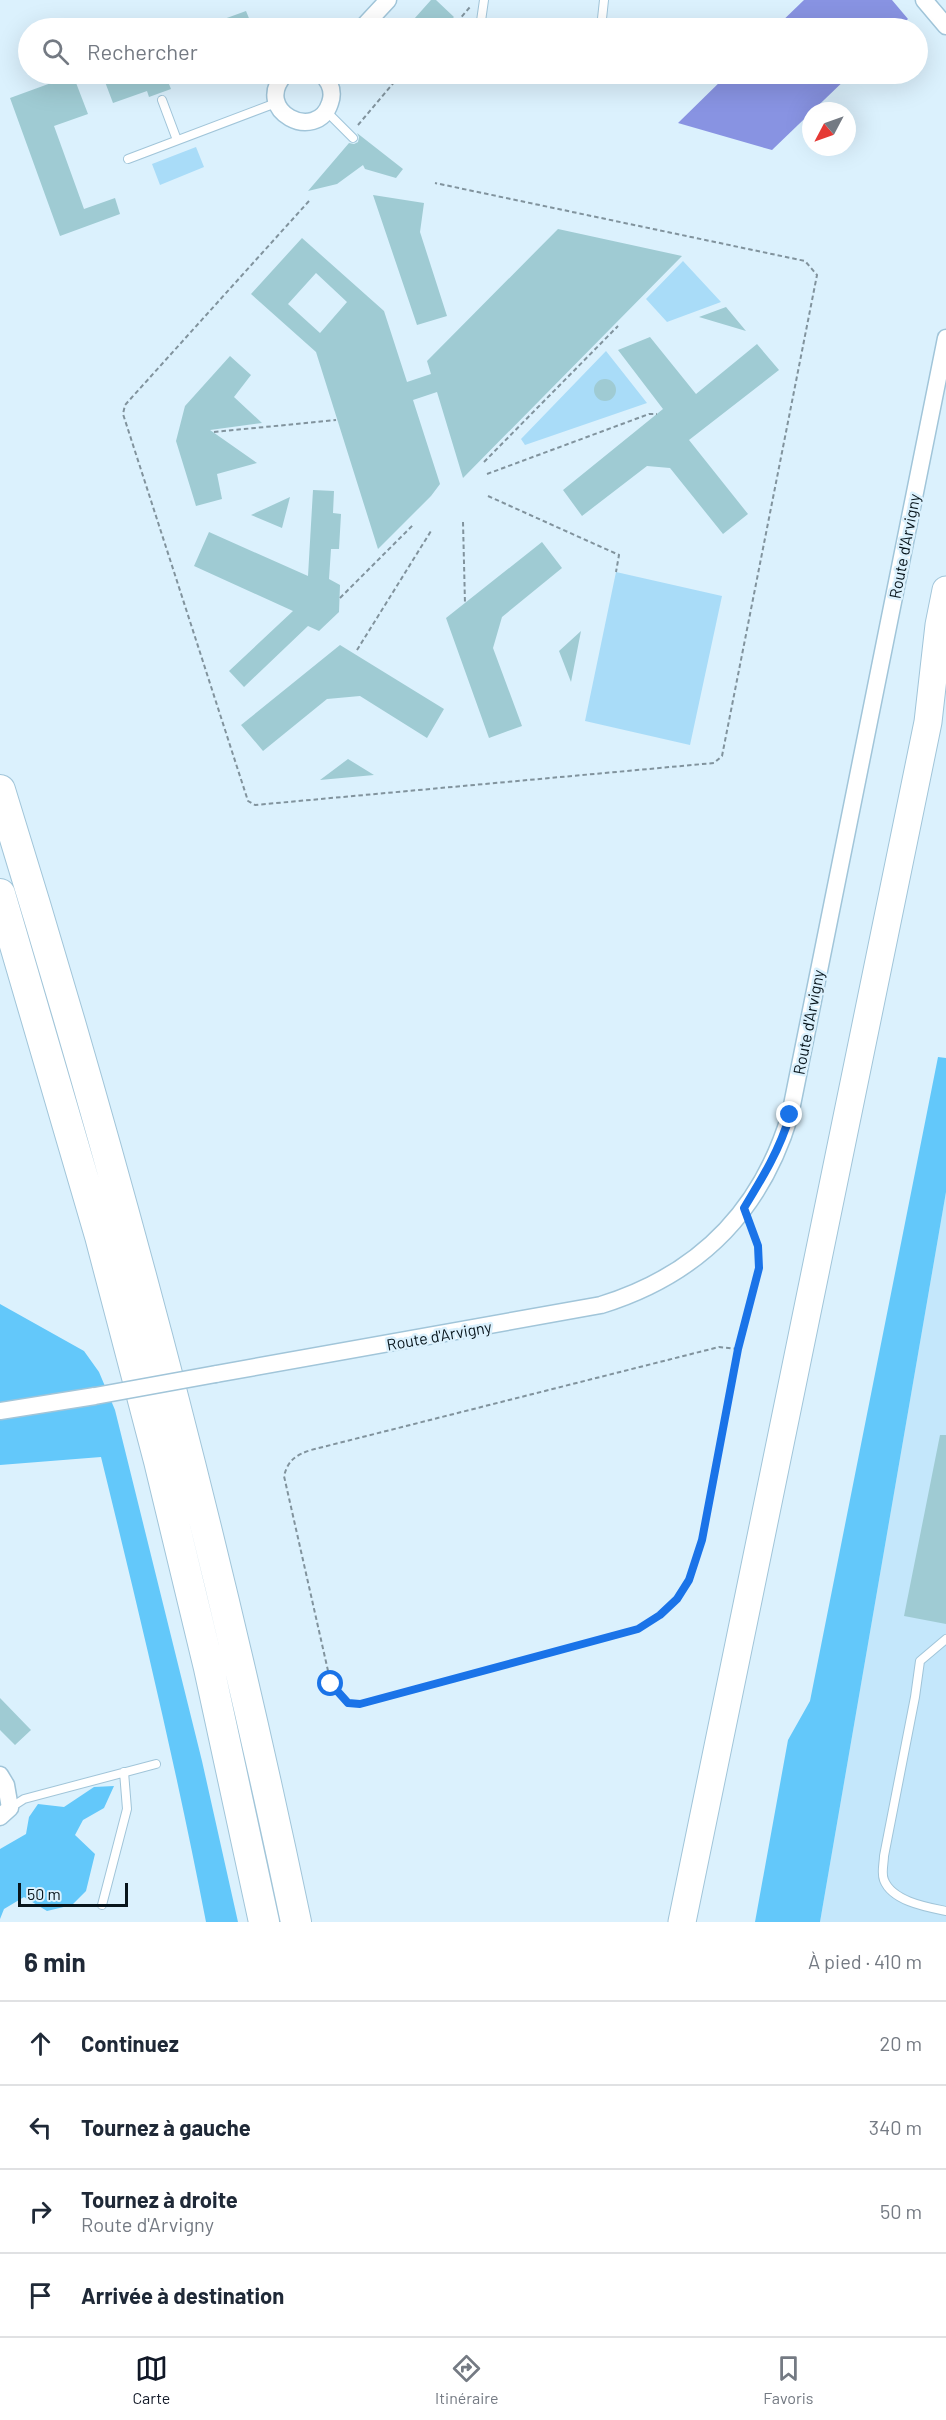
<!DOCTYPE html>
<html lang="fr">
<meta charset="utf-8">
<style>
:root{--surface:#fff;--page:#f2f2f3;--text:#1f2937;--muted:#747a83;--line:#e0e1e3;--accent:#111827}
body{margin:0;font-family:Barlow,sans-serif;background:var(--page);color:var(--text)}
.compass{position:absolute;left:802px;top:102px;width:54px;height:54px;border-radius:50%;background:var(--surface);box-shadow:0 6px 24px #0002;rotate:229deg}
.scale{position:absolute;left:18px;bottom:15px;width:110px;box-sizing:border-box;padding-left:6px;border:3px solid #08151c;border-top:0;font-size:16px;line-height:21px;white-space:nowrap;color:#08151c;-webkit-text-stroke:4px #dbf1fd;paint-order:stroke}
.stop{position:absolute;width:18px;height:18px;margin:-14px;border:4px solid #1a73e8;border-radius:50%;background:#fff}
.stop.end{background:#1a73e8;border-color:#fff;box-shadow:0 2px 6px #0008}
.list{margin:0;padding:0;list-style:none}
h2{display:flex;justify-content:space-between;align-items:center;height:78px;margin:0;padding:0 24px;font-size:26px}
h2 small{font-size:20px;font-weight:400;color:var(--muted)}
.list li{display:grid;grid-template-columns:39px 1fr auto;gap:18px;align-items:center;box-sizing:border-box;height:84px;padding:0 24px;border-top:2px solid var(--line)}
.list b{display:block;font-size:22px;white-space:nowrap}
.list p{margin:0;font-size:20px;white-space:nowrap;color:var(--muted)}
.list em{font-size:20px;font-style:normal;color:var(--muted)}
.icon{flex:none;width:33px;height:33px;fill:none;stroke:currentColor;stroke-width:2;stroke-linecap:round;stroke-linejoin:round}
.map{position:relative;flex:none;width:946px;height:1922px;overflow:hidden}
.search{position:absolute;background:var(--surface);box-shadow:0 6px 24px #0002;left:18px;right:18px;top:18px;height:66px;display:flex;align-items:center;gap:15px;box-sizing:border-box;padding:0 21px;border-radius:33px;color:var(--muted);font-size:22px}
.sheet{height:414px;background:var(--surface)}
nav{display:flex;justify-content:space-around;align-items:center;box-sizing:border-box;height:84px;border-top:2px solid var(--line);background:var(--surface);font-size:16px;color:var(--muted)}
nav a{display:grid;justify-items:center;gap:3px}
nav .on{color:var(--accent)}
.map>svg:first-child{display:block}
.built{fill:#c4e7fb}
.green{fill:#a9dcf8}
.forest{fill:#63c8fa}
.water{fill:#8893e2}
.building{fill:#9fcbd3;fill-rule:evenodd}
.lines{fill:none;stroke-linecap:round;stroke-linejoin:round}
.service-casing{stroke:#a1c5d9;stroke-width:10}
.minor-casing{stroke:#a1c5d9;stroke-width:19}
.primary-casing{stroke:#a1c5d9;stroke-width:29}
.motorway-casing{stroke:#a1c5d9;stroke-width:32}
.path{stroke:#81939d;stroke-width:2;stroke-dasharray:4.5 3;stroke-linecap:butt}
.service{stroke:#fff;stroke-width:8}
.minor{stroke:#fff;stroke-width:16}
.primary{stroke:#fff;stroke-width:27}
.motorway{stroke:#fff;stroke-width:30}
.minor-bridge-casing{stroke:#a1c5d9;stroke-width:19;stroke-linecap:butt}
.minor-bridge{stroke:#fff;stroke-width:16}
.route{stroke:#1a73e8;stroke-width:8}
.labels{text-anchor:middle;dominant-baseline:central;stroke-width:5;stroke-linejoin:round;paint-order:stroke}
.street-label{font-size:16px;fill:#08151c;stroke:#dbf1fd}
</style>
<div class="map">
<svg width="946" height="1922" viewBox="0 0 946 1922">
<rect width="100%" height="100%" fill="#dbf1fd"/>
<path class="built" d="M946,1192V1922H820Z"/>
<path class="green" d="M196,147L204,167L160,185L152,164Z
M683,261L721,302L667,322L646,299Z
M606,351L647,403L525,445L521,439Z
M616,572L722,596L690,745L585,721Z"/>
<path class="forest" d="M938,1057L946,1058V1192L820,1922H755L788,1740L810,1701Z
M0,1304L84,1351L99,1372L115,1410L202,1761L238,1922H206C176,1766 139,1612 101,1457L0,1465Z
M114,1786L104,1808L83,1820L75,1835L95,1854L86,1891L72,1905L47,1911L24,1897L4,1909L0,1919V1849L26,1834L29,1817L38,1804L64,1807L94,1787Z"/>
<path class="water" d="M804,0H892L908,19L898,28H775Z
M728,74H851L772,150L678,123Z"/>
<path class="building" d="M431,0H436L454,17L443,28H406Z
M246,11L253,28H202V27Z
M102,74H165L171,89L149,97L147,91L113,103Z
M73,75L88,114L54,126L84,209L115,198L120,214L60,236L10,98Z
M357,133L403,169L396,178L365,169L363,165L337,184L308,191L349,143L354,144L358,142L359,137Z
M373,195L424,203L420,232L447,316L417,325Z
M558,229L682,256L463,478L437,392L413,400L440,484L431,496L378,549L316,352L251,294L302,238L384,311L407,382L431,374L427,361ZM316,273L347,302L320,333L288,304Z
M726,307L746,331L699,317Z
M650,337L696,394L757,344L779,370L689,440L748,514L723,534L670,468L647,466L582,516L563,490L663,409L618,350Z
M230,356L251,375L234,397L262,423L210,430L257,463L217,474L222,499L196,506L176,441L185,406Z
M594 390a11 11 0 1 1 22 0a11 11 0 1 1-22 0Z
M313,490L334,491L333,513L341,514L339,549H331L329,579L340,585L339,612L319,631L308,626L244,687L229,671L293,611L194,566L209,532L308,576Z
M290,497L282,528L251,515Z
M542,542L562,568L502,617L493,648L522,726L489,738L446,618Z
M581,631L571,682L559,651Z
M340,645L444,709L427,738L360,696L327,699L263,751L241,725Z
M348,759L374,775L320,780Z
M940,1435H946V1624L904,1616Z
M0,1698L31,1730L15,1745L0,1730Z"/>
<g class="lines">
<defs>
<path id="service" d="M480,28L484,0
M601,28L604,0
M162,100L177,140
M326,111L353,138
M128,159L276,103
M946,1639L920,1661L915,1697L884,1856C884,1863 881,1873 884,1880C892,1901 926,1907 946,1911
M10,1808L24,1799L156,1764
M102,1905L127,1809L124,1772"/>
<path id="minor" d="M924,0L946,26
M362,28L388,0
M285,74C251,111 317,144 330,103C334,92 330,82 322,74
M216,1374L601,1305C698,1275 761,1212 790,1115L946,338
M0,1411L95,1396
M0,1775L6,1785L10,1808L0,1817"/>
<path id="primary" d="M682,1922L928,722L939,625L946,590"/>
<path id="motorway" d="M0,790C116,1163 216,1540 296,1922
M0,894L100,1236L159,1461L209,1668L264,1922"/>
</defs>
<use href="#service" class="service-casing"/>
<use href="#minor" class="minor-casing"/>
<use href="#primary" class="primary-casing"/>
<use href="#motorway" class="motorway-casing"/>
<path class="path" d="M452,28L470,7
M358,125L401,74
M309,201L125,405L123,414L248,801L255,805L714,763L722,756L817,275L805,261L435,183
M214,432L336,420
M484,462L618,326
M487,474L649,414H657
M488,496L619,555L616,572
M463,522L465,604
M340,598L413,525
M357,650L431,531
M738,1349L719,1347L311,1450C296,1455 288,1460 284,1476L331,1684C339,1696 345,1703 360,1704L637,1629L660,1615L677,1599L689,1580L702,1540L738,1349L759,1268L758,1246L751,1224"/>
<use href="#service" class="service"/>
<use href="#minor" class="minor"/>
<use href="#primary" class="primary"/>
<use href="#motorway" class="motorway"/>
<defs>
<path id="minor-bridge" d="M95,1396L216,1374"/>
</defs>
<use href="#minor-bridge" class="minor-bridge-casing"/>
<use href="#minor-bridge" class="minor-bridge"/>
</g>
<g class="lines">
<path class="route" d="M331,1684L348,1703L360,1704L638,1629L660,1615L677,1599L689,1580L702,1540L738,1349L759,1268L758,1246L744,1208C763,1177 780,1149 790,1115"/>
</g>
<g class="labels">
<g class="street-label">
<text transform="translate(904 546) rotate(-79)">Route d'Arvigny</text>
<text transform="translate(808 1022) rotate(-79)">Route d'Arvigny</text>
<text transform="translate(439 1335) rotate(-10)">Route d'Arvigny</text>
</g>
</g>
</svg>
<svg class="compass" viewBox="-18 -18 36 36"><path d="M0-13l5 13h-10z" fill="#e53935"/><path d="M0 13l5-13h-10z" fill="#747a83"/></svg>
<div class="scale">50 m</div>
<div class="stop" style="left:331px;top:1684px"></div>
<div class="stop end" style="left:790px;top:1115px"></div>
<div class="search"><svg class="icon" aria-label="search" viewBox="0 0 24 24"><circle cx="10" cy="10" r="6"/><path d="M15 15l6 6"/></svg>Rechercher</div>
</div>
<section class="sheet">
<h2>6 min<small>À pied · 410 m</small></h2>
<ul class="list">
<li><svg class="icon" aria-label="ahead" viewBox="0 0 24 24"><path d="M12 20V5M6 11l6-6 6 6"/></svg><div><b>Continuez</b></div><em>20 m</em></li>
<li><svg class="icon" aria-label="left" viewBox="0 0 24 24"><path d="M17 20v-9H6M10 6l-5 5 5 5"/></svg><div><b>Tournez à gauche</b></div><em>340 m</em></li>
<li><svg class="icon" aria-label="right" viewBox="0 0 24 24"><path d="M7 20v-9h11M14 6l5 5-5 5"/></svg><div><b>Tournez à droite</b><p>Route d'Arvigny</p></div><em>50 m</em></li>
<li><svg class="icon" aria-label="arrive" viewBox="0 0 24 24"><path d="M6 21V4h12l-3 4 3 4H6"/></svg><div><b>Arrivée à destination</b></div></li>
</ul>
</section>
<nav>
<a class="on"><svg class="icon" aria-label="map" viewBox="0 0 24 24"><path d="M3 6l6-2 6 2 6-2v14l-6 2-6-2-6 2zM9 4v14M15 6v14"/></svg>Carte</a>
<a><svg class="icon" aria-label="directions" viewBox="0 0 24 24"><path d="M12 3l9 9-9 9-9-9zM9 14v-3h6M13 9l2 2-2 2"/></svg>Itinéraire</a>
<a><svg class="icon" aria-label="saved" viewBox="0 0 24 24"><path d="M7 4h10v16l-5-4-5 4z"/></svg>Favoris</a>
</nav>
